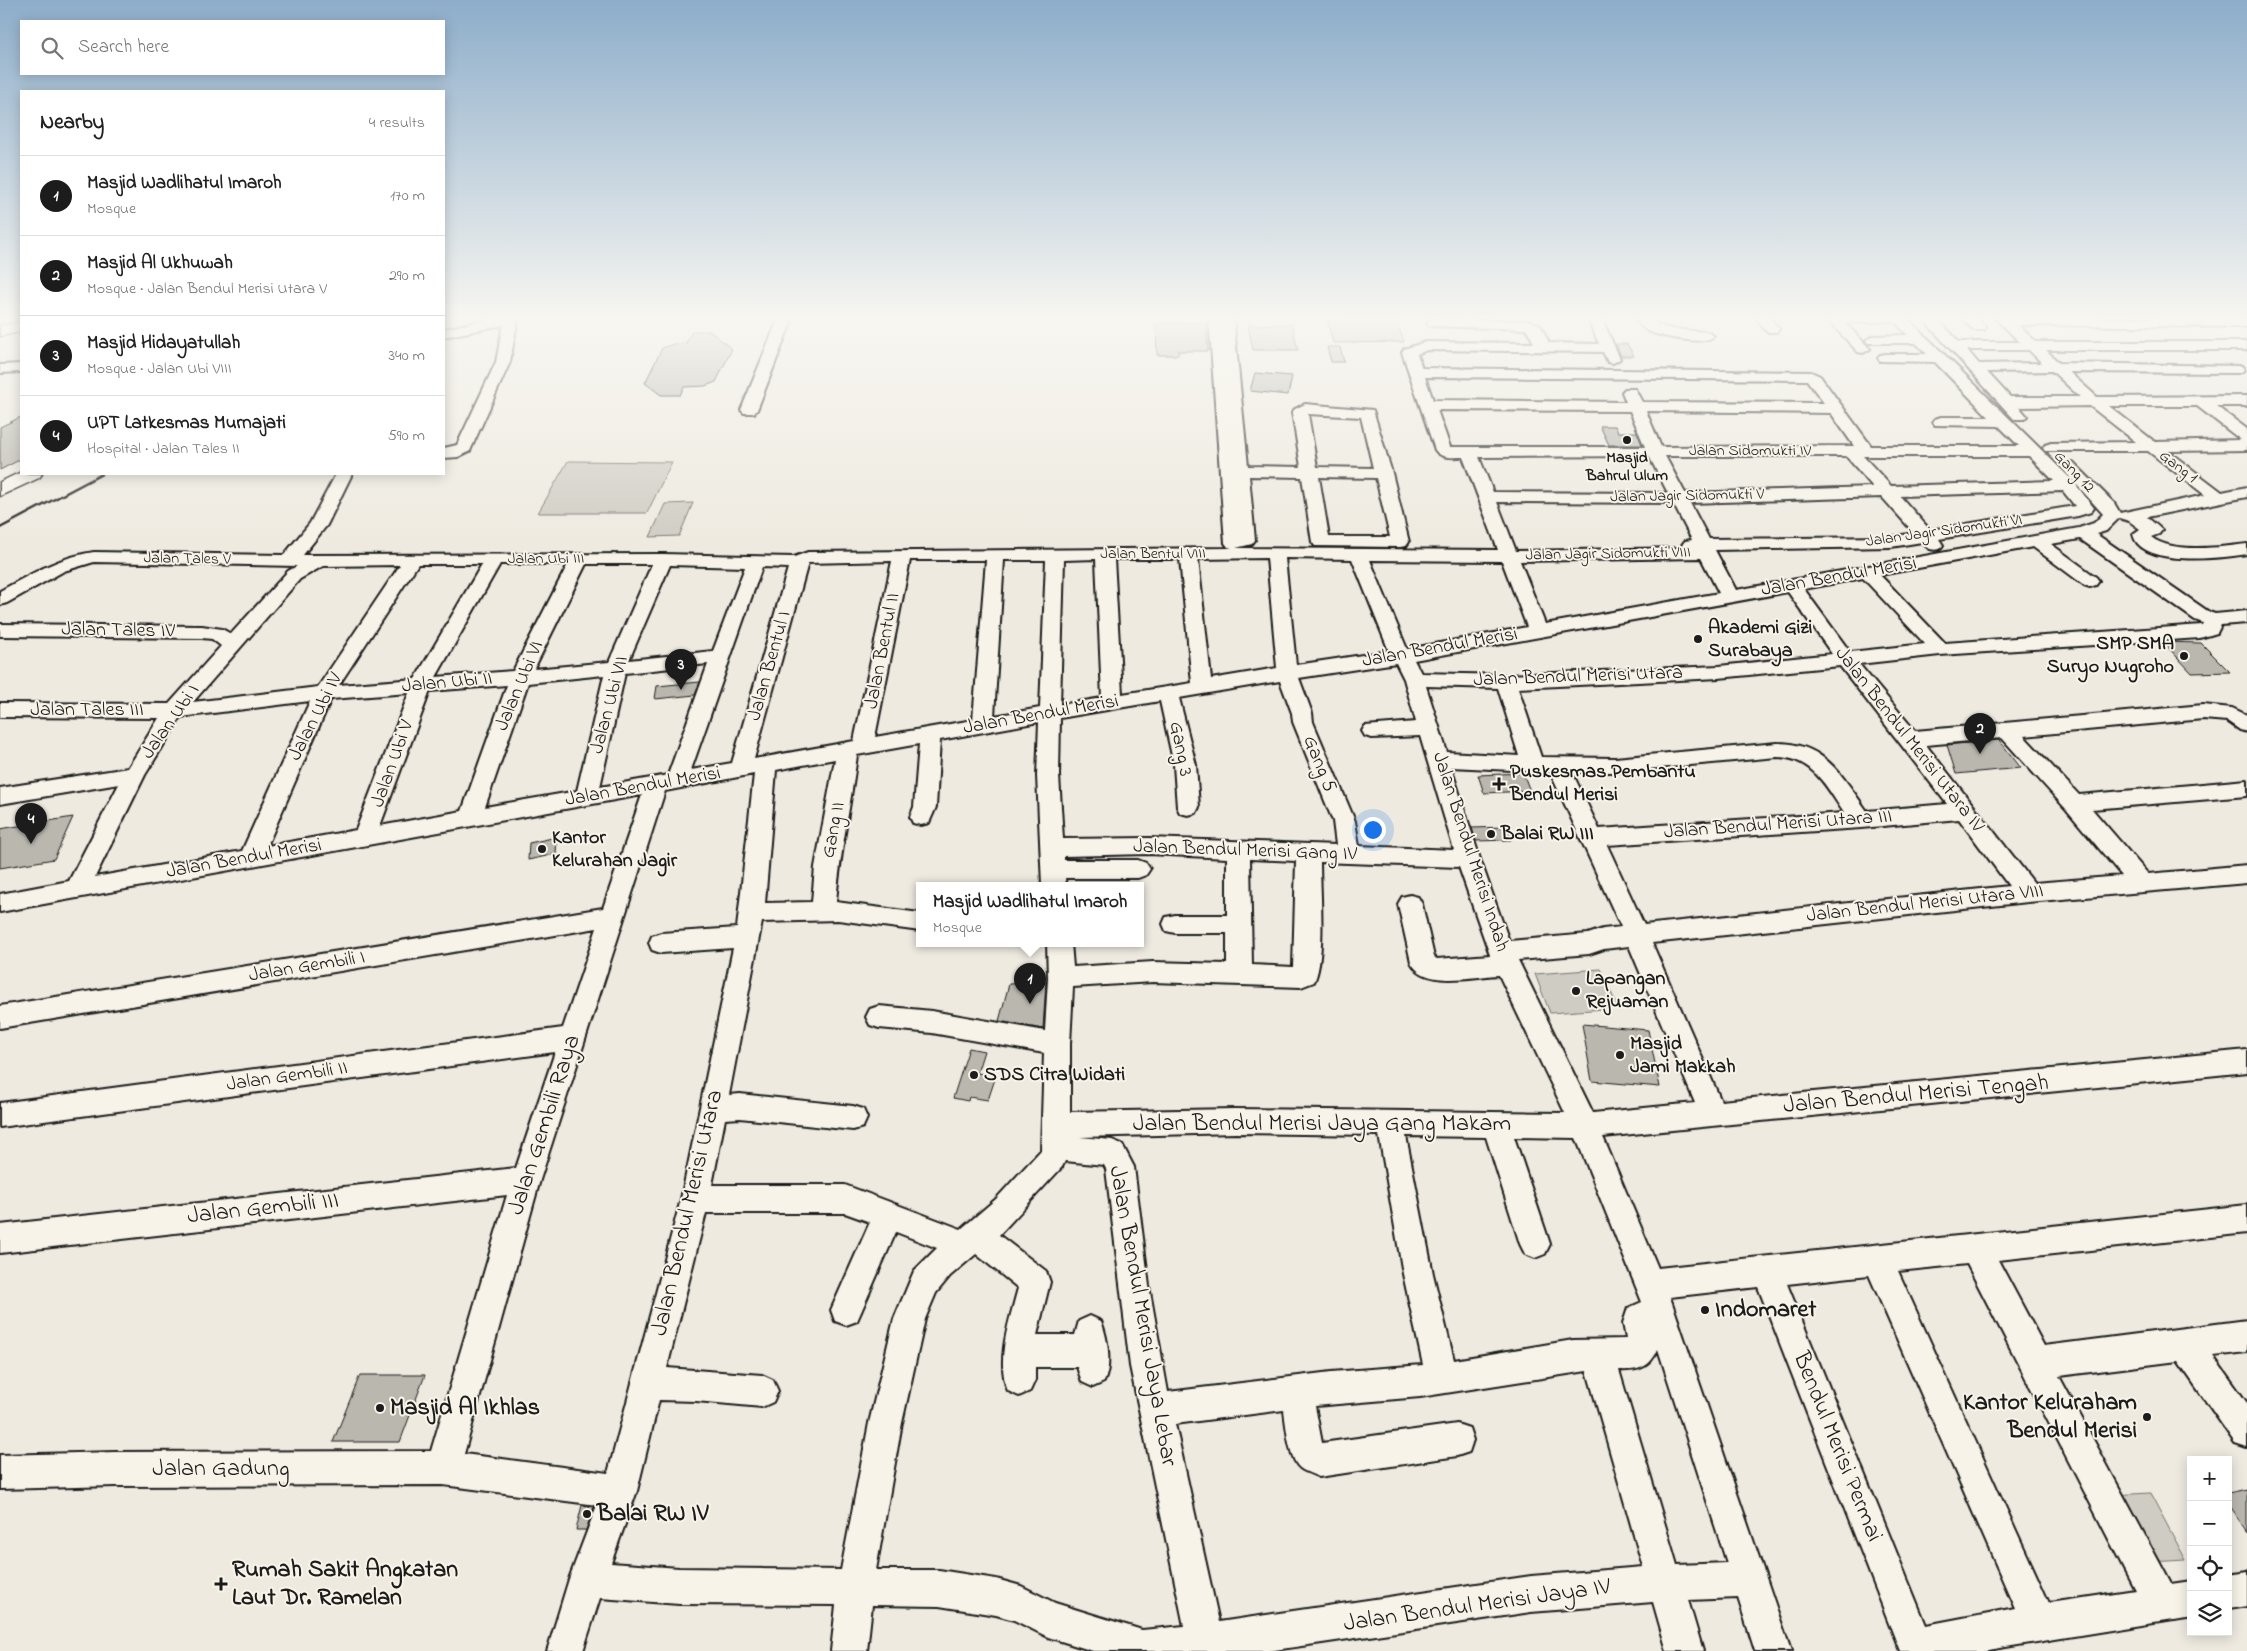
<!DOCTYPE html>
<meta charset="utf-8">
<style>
:root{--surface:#fff;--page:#f6f6f6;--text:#222;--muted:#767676;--line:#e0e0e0;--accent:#1c1c1c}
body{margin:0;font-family:"Indie Flower",sans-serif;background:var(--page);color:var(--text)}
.controls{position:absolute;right:15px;bottom:15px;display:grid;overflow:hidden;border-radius:0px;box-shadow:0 2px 12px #0003}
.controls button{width:45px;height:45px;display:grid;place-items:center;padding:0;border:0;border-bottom:1px solid var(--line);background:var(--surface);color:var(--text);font:25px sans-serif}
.you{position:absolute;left:1372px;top:829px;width:18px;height:18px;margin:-12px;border:4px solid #fff;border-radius:50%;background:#1a73e8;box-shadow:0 0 0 8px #1a73e833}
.badge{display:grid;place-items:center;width:32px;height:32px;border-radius:50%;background:var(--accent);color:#fff;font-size:16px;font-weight:700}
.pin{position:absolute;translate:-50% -41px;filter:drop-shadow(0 1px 2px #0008)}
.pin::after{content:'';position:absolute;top:26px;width:18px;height:15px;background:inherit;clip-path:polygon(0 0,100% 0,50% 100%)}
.popup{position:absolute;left:916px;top:882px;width:228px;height:65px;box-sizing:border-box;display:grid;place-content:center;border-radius:0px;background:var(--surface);filter:drop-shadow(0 1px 4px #0005);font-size:16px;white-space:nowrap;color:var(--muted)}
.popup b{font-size:19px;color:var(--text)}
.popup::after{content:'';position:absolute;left:50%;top:100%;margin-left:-10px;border:10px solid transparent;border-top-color:var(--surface)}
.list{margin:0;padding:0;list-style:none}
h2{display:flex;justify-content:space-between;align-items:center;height:65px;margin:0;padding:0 20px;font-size:21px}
h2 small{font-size:16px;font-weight:400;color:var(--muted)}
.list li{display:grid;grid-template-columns:32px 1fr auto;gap:15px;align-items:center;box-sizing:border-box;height:80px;padding:0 20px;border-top:1px solid var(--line)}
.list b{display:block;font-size:19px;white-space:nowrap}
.list p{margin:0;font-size:16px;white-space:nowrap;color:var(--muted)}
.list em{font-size:16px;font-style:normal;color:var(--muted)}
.icon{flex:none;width:28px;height:28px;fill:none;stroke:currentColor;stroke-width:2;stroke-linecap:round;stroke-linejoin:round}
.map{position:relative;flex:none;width:2247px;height:1651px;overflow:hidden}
.search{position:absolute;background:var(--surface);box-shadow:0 2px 12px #0003;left:20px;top:20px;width:425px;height:55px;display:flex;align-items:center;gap:12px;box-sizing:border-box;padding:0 18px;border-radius:0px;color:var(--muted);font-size:19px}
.panel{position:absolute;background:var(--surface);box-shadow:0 2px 12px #0003;left:20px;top:90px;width:425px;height:385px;border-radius:0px}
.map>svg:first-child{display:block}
.green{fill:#cfccc3;stroke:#767470}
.building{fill:#bab7af;stroke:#1c1c1c}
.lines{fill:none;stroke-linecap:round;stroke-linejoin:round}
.minor-casing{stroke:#1c1c1c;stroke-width:4}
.major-casing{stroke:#1c1c1c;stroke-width:3}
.highway-casing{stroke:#1c1c1c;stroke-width:3}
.minor{fill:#f7f3e8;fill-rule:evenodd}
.major{fill:#f7f3e8;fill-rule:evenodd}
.highway{fill:#f7f3e8;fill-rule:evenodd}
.rail{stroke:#1c1c1c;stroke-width:2.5}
.poi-dot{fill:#1c1c1c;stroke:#f7f3e8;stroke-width:2}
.labels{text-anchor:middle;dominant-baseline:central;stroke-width:4;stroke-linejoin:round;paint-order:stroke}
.far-street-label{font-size:16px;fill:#1c1c1c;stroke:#f7f3e8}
.far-poi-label{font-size:16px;font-weight:bold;fill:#1c1c1c;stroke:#f7f3e8}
.street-label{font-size:20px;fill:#1c1c1c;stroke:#f7f3e8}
.poi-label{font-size:20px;font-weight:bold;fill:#1c1c1c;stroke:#f7f3e8;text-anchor:start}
.near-street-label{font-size:24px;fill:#1c1c1c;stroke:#f7f3e8}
.near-poi-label{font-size:24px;font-weight:bold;fill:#1c1c1c;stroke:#f7f3e8;text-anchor:start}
</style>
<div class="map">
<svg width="2247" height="1651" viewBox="0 0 2247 1651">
<rect width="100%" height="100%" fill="#eeeae0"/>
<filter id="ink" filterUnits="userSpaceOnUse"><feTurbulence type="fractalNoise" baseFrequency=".02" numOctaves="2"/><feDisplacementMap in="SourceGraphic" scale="10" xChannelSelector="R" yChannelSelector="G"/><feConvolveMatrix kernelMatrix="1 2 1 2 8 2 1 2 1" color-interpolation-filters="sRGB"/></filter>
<g filter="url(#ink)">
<path class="green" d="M568,461L672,462L647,513H538Z
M693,503L679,536L650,537L665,504Z
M1601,969L1618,1008L1550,1013L1535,974Z
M2150,1493L2186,1560L2149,1562L2113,1495Z"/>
<path class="building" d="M1396,320L1404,342L1333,343L1327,321Z
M1156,323H1206L1208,351H1178V355H1157Z
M1292,324L1298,350H1253L1248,325Z
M692,331H710L732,349L716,382L705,386L684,387L680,395H661L645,383L662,348L674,344L686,343Z
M1616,344H1627L1634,356H1621Z
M1327,347H1340L1344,362H1331Z
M1255,373L1292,376L1288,395L1250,391Z
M21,417V459L0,470V427Z
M1600,426H1615L1618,432H1637L1642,445H1609Z
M2163,642L2201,643L2230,672L2192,673Z
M700,682L695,695L655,699L657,686Z
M1999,740L2021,768L1956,774L1947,745Z
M1523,773L1530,791L1484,793L1478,775Z
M73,817L54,859L0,868V829Z
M1507,827L1511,840L1476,841L1472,828Z
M557,837L556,854L528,860L529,843Z
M1046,982L1043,1029L999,1021L1009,984Z
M1582,1024L1648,1030L1660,1087L1592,1081Z
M969,1048L984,1051L977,1073L996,1076L988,1100L969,1097L968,1101L953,1098Z
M360,1375H425L400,1442H333Z
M2247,1489V1532L2228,1504V1493Z
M582,1505L594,1507L586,1530H576Z"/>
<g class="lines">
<defs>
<path id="minor" d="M500,317H518L510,362L470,451L458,457L444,458V448L457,445L496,362L503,325L444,337V329Z
M779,317H793L757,410L754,413H744L741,410Z
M1209,317H1233L1248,466L1301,467L1292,412L1295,409L1305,404L1373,410L1392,473L1409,542L1406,546L1400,547L1315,546L1312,542L1302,477L1249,476L1255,540L1252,544L1236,548L1498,550L1463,457C1453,457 1441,459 1435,450L1402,352L1404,349L1426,342L1534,343L1527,329L1429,326L1427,323L1429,320L1434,319L1530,321L1540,325L1549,343L1599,344L1587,317H1601L1620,359L1613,363L1608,362L1603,352L1427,350L1417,354L1422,368L1811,372L1820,376L1871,446H2019L1999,426L1935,425L1933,422L1935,419L1941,417H1989L1935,362L1880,361L1878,358L1880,355L1885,354H1927L1916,343H1868L1866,340L1873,336L1908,335L1894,321L1845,323L1870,349L1863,353L1858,352L1825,317H1906L2074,482L2094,508L2091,512L2078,516L1939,539L1943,545L1940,549C1931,551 1928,549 1922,542L1891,547L1715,550L1736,590L2079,528L2094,523L2103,514L2059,465L2061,462H2073L2114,503L2120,513L2205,495L2148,451H2045L2043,448L2045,445L2051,443L2136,442L2090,406L2019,407L2027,416L2024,419H2014L1921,317H1936L1959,342H2020L1994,317L2247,319V327L2018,325L2036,342H2247V350H2046L2059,363L2242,366L2244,369L2242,372L2237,373L2069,372L2097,397L2247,396V406H2216L2247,429V450L2168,451L2222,492L2247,487V497L2147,517L2162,530L2159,534L2151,537C2172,554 2222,547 2247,544V554C2222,558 2140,568 2133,534L2140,529L2129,521L2119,518L2106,531L2096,534L2209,612L2215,614L2247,611V623L2221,625L2217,633L2200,638L1940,655L1859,664L1915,731L2203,705L2232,708L2247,715V732L2240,730L2227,721L2203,719L2024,736L2079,795L2247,780V796L2092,809L2148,874L2247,865V883L2028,902L1652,943L1721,1101L2247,1050V1072L1603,1137L1658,1268L2247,1205V1233L1998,1260L2044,1346L2247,1320V1352L2213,1356L2247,1403V1447L2235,1443L2178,1361L2059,1376L2171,1584L2191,1581V1617L1981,1651H1900L1758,1287L1670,1297L1791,1651H1755L1738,1598L1688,1600L1703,1651H1667L1653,1602L1531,1612L1268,1651H1093L1048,1637L1014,1620L996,1615L939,1606L872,1605L867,1651H831L836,1605L679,1604L600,1598L583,1651H547L569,1579L597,1505L443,1485L115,1486L0,1489V1455L115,1452L431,1451L507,1195L0,1253V1225L516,1168L555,1052L0,1127V1103L563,1028L597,928L0,1028V1006L603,908L642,795L0,912V894L69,881L119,784L0,804V788L128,768L159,718L0,717V703L169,704L221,646L212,639L202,638L0,636V624L202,626L222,629L231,634L288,571L297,566L94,562L64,571L7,603L0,605V591C31,574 59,557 94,552L284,555L310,523L336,474H352L327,525L303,555L663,554L794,557L808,552L1232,548L1228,547L1225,543ZM1967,350H2029L2042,363L1979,364ZM2052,371L2080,397H2010L1987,372ZM1425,377L1807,380L1824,403L1642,402L1635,389H1625L1622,392L1626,402L1433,400ZM2109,406H2197L2241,440L2155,442ZM1437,410L1630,411L1645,447H1450ZM1646,411L1831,413L1854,446L1661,447ZM1308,414L1361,417L1373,468L1317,467ZM1649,456L1668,493L1493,492L1479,457ZM1665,456H1846L1873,487L1685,493ZM1863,456H2029L2054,481L1891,486ZM1319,477L1376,478L1390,537H1329ZM2063,491L2075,506L1930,530L1900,496ZM1882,497L1914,533L1891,537L1709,539L1690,503ZM1497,502L1673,503L1692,540L1685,541L1682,545L1684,548L1516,551ZM2080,539L2195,620L2203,623L2202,625L1945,643L1880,575L2033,547L2084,585L2090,587L2096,585L2099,581L2096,577L2051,544ZM1267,558L1277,668L1211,679L1198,559ZM1285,558L1352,559L1389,651L1296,665ZM1701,558L1719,593L1545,624L1520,561ZM1096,559L1102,698L1060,705L1064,560ZM1114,559H1180L1192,683L1122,694ZM910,560H986L973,720L875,737ZM1004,560H1046L1040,708L994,716ZM1370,560L1502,561L1527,627L1407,649ZM892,561L854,741L754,759L808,563ZM418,564H482L415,679L339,685ZM500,564H568L513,671L436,677ZM586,564H652L609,662L534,669ZM400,565L318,687L193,702L300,579L323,566ZM670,565L745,567L713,651L629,660ZM762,567L788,568L732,763L691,770ZM1863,578L1925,644L1850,652L1804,589ZM1788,592L1832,654L1719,666L1506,675L1421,673L1414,660ZM1396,663L1404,679L1416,722L1365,726L1362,731L1365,736L1372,738L1420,736L1454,850L1359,846L1355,821L1313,722L1312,713L1299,678ZM708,664L668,775L600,787L625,673ZM1840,666L1947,804L1867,811C1842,776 1825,743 1777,743L1615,758L1541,757L1518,688L1719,678ZM604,675L577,791L485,807L528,683ZM1280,681L1292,713L1293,722L1333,821L1336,845L1149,838L1063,839L1059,776L1060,718L1160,701L1174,765L1177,807L1180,813L1188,815L1196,813L1199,807L1196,765L1179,698ZM507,685L462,811L380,826L430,691ZM1426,686L1498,688L1519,756L1447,752ZM409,693L356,830L267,846L331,699ZM310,701L242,851L95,877L145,775L181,717ZM1039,722L1037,776L1042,885H1066L1065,878H1138L1146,875L1150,869L1146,863L1138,860H1064V856L1149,854L1227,858V915H1175L1166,917L1163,924L1166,931L1175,933H1227V964L1153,962L1073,967L1071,943H1047L1048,978L1045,1031L932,1011L879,1006L870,1009L866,1017L870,1025L879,1028L932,1033L1044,1053L1041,1150L996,1199L961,1229L845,1185H712L725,1119L740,1118L853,1130L863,1127L867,1118L863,1109L853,1106L740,1094L729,1095L762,922L838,920L920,931V913L836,902C840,852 851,804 857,755L919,744L914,807L910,817L913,823L921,825L929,823L936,807L940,740ZM2002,738L2066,809L2122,876L2034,883L1926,745ZM1777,757C1812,757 1827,787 1844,813L1599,829L1572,772H1615ZM835,759L815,867L812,902L765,903L776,770ZM1451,767L1550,772L1621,927L1603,929L1588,934L1509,941L1480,859ZM754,774L737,928L661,933L652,936L649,943L652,950L661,953L733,948L681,1199L608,1473L464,1454L540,1180L665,791ZM1959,819L2009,886L1644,925L1607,845L1861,828ZM1250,859L1296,861L1293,967L1252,965ZM1320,862L1459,867L1490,955L1437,959L1434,957L1422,904L1418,897L1410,895L1402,897L1398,904L1411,962C1424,989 1474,976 1499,975L1565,1113L1235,1109L1070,1112V1044L1073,987L1153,982L1301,987L1314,982C1326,958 1320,891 1320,862ZM1629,946L1695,1103L1593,1113L1518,960L1589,954L1604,949ZM1235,1133L1379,1135L1403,1274L1423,1365L1331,1372L1168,1392L1149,1286L1134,1167L1122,1144L1112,1140L1080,1137ZM1406,1136L1486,1137L1520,1244L1525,1254L1535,1258L1545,1254L1550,1244L1514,1137L1576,1138L1642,1302L1628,1308L1623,1323L1626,1339L1573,1340L1454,1360L1433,1274ZM1065,1161L1104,1165L1106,1169L1130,1366L1184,1626L1142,1630L1055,1603L1021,1586L996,1579L939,1570H876L902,1423L925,1319L936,1293L950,1276L976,1254L1018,1288C1010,1319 995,1361 1008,1391L1019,1396L1030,1391L1035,1380V1367H1077L1082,1382L1093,1387L1104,1382C1112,1365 1108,1339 1101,1321L1090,1316L1079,1321L1075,1335H1037L1050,1282L1046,1271L999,1235L1062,1167ZM706,1213H845L870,1222L831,1310L835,1321L846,1325L857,1321L896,1232L937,1248L914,1271L894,1319L869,1423L841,1570L679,1568L611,1563L637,1491L659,1400L696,1401L762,1407L773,1402L778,1391L773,1380L762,1375L667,1368ZM1967,1264L2135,1590L2049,1603L1898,1271ZM1869,1275L2015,1608L1926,1625L1787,1284ZM1658,1349L1727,1563L1677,1565L1619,1370C1638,1371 1650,1368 1658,1349ZM1587,1371L1643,1567L1531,1576L1219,1622L1175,1424L1284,1410C1286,1425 1289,1459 1300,1468C1305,1472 1313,1474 1319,1477L1457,1456L1469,1452L1473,1440L1469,1428L1457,1424L1322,1443L1315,1406L1420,1397Z
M1634,317H1648L1658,325L1671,329L1707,332L1714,336C1706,346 1660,337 1648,331C1642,328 1638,323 1634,317Z
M1755,317H1769L1779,329L1777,332H1767Z
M1961,317H1976L1986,327L1984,330H1974Z
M21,364V372L0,373V365Z
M2247,1571V1607L2228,1610V1574Z"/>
<path id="major" d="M21,322V332L0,336V326Z"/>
<path id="highway" d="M21,472V474H42L39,478L0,496V482Z"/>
</defs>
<use href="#minor" class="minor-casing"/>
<use href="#major" class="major-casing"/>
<use href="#highway" class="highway-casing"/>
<use href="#minor" class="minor"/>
<use href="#major" class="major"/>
<use href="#highway" class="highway"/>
<path class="rail" d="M0,528L102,474"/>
</g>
</g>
<linearGradient id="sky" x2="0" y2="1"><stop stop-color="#8dadca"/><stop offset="0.58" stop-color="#f7f6f1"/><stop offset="1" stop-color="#f7f6f1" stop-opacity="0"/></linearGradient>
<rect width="2247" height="548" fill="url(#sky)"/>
<g class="poi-dot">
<circle cx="1627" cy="440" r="5"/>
<circle cx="1698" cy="639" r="5"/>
<circle cx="2184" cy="656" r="5"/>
<path d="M1496.5 776.5h5v5h5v5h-5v5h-5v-5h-5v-5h5z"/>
<circle cx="1491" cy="834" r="5"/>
<circle cx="542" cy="849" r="5"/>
<circle cx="1576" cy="991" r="5"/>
<circle cx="1620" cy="1055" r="5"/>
<circle cx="974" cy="1075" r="5"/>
<circle cx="1705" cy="1310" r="5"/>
<circle cx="380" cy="1408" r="5"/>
<circle cx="2147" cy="1417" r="5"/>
<circle cx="587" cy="1514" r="5"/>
<path d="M218.5 1576.5h5v5h5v5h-5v5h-5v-5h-5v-5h5z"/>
</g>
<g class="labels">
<g class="far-street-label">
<text x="1750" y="451">Jalan Sidomukti IV</text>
<text transform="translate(2178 467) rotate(37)">Gang 1</text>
<text transform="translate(2074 472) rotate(46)">Gang 12</text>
<text transform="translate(1687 496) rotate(-1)">Jalan Jagir Sidomukti V</text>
<text transform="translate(1944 531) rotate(-8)">Jalan Jagir Sidomukti VI</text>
<text x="1153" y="554">Jalan Bentul VIII</text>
<text transform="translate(1608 554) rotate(-1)">Jalan Jagir Sidomukti VIII</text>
<text transform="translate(187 559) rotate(1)">Jalan Tales V</text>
<text x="546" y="559">Jalan Ubi III</text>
</g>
<g class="far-poi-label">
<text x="1627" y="458">Masjid<tspan x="1627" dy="18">Bahrul Ulum</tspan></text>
</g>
<g class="street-label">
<text transform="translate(1839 577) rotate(-10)">Jalan Bendul Merisi</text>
<text transform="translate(118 631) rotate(1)">Jalan Tales IV</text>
<text transform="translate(1440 648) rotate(-10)">Jalan Bendul Merisi</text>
<text transform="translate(883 651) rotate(-79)">Jalan Bentul II</text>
<text transform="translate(770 666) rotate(-74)">Jalan Bentul I</text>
<text transform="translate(1578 677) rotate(-2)">Jalan Bendul Merisi Utara</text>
<text transform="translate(447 683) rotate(-5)">Jalan Ubi II</text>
<text transform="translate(520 686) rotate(-67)">Jalan Ubi VI</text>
<text transform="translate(610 705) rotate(-75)">Jalan Ubi VII</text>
<text x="87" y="710">Jalan Tales III</text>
<text transform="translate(1041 715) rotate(-10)">Jalan Bendul Merisi</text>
<text transform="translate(316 717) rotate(-63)">Jalan Ubi IV</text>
<text transform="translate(171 722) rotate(-55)">Jalan Ubi I</text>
<text transform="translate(1909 740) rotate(52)">Jalan Bendul Merisi Utara IV</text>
<text transform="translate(1180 749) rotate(79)">Gang 3</text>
<text transform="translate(393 764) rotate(-70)">Jalan Ubi V</text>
<text transform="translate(1319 764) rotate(68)">Gang 5</text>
<text transform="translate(643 787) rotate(-10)">Jalan Bendul Merisi</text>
<text transform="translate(1778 825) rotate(-4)">Jalan Bendul Merisi Utara III</text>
<text transform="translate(834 830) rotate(-79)">Gang II</text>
<text transform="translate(1245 851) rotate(2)">Jalan Bendul Merisi Gang IV</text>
<text transform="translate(1470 852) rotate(72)">Jalan Bendul Merisi Indah</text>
<text transform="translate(244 859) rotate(-10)">Jalan Bendul Merisi</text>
<text transform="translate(1925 904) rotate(-6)">Jalan Bendul Merisi Utara VIII</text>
<text transform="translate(307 967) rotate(-9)">Jalan Gembili I</text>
<text transform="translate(287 1077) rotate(-8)">Jalan Gembili II</text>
</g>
<g class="poi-label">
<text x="1708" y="628">Akademi Gizi<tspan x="1708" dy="23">Surabaya</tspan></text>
<text x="2174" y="644" text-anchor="end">SMP SMA<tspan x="2174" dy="23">Suryo Nugroho</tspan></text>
<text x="1510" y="772">Puskesmas Pembantu<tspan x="1510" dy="23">Bendul Merisi</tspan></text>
<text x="1501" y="834">Balai RW III</text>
<text x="552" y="838">Kantor<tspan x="552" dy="23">Kelurahan Jagir</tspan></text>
<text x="1586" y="979">Lapangan<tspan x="1586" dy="23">Rejuaman</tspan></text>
<text x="1630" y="1044">Masjid<tspan x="1630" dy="23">Jami Makkah</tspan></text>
<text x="984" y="1075">SDS Citra Widati</text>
</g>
<g class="near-street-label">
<text transform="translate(1916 1095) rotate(-5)">Jalan Bendul Merisi Tengah</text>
<text x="1322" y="1124">Jalan Bendul Merisi Jaya Gang Makam</text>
<text transform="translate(545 1125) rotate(-72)">Jalan Gembili Raya</text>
<text transform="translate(263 1209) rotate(-6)">Jalan Gembili III</text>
<text transform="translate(688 1213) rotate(-77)">Jalan Bendul Merisi Utara</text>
<text transform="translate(1142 1316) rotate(80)">Jalan Bendul Merisi Jaya Lebar</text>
<text transform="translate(1837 1447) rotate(68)">Bendul Merisi Permai</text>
<text x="221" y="1469">Jalan Gadung</text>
<text transform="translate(1477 1606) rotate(-8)">Jalan Bendul Merisi Jaya IV</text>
</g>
<g class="near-poi-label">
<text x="1715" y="1310">Indomaret</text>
<text x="2137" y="1403" text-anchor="end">Kantor Keluraham<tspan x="2137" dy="28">Bendul Merisi</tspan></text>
<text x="390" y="1408">Masjid Al Ikhlas</text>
<text x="597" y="1514">Balai RW IV</text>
<text x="232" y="1570">Rumah Sakit Angkatan<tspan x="232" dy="28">Laut Dr. Ramelan</tspan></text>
</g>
</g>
</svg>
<div class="controls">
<button>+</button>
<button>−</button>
<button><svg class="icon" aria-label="locate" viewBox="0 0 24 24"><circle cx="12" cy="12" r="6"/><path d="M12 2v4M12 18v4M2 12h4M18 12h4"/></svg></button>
<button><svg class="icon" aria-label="layers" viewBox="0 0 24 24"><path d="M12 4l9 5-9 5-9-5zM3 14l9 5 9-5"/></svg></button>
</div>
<div class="you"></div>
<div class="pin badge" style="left:1030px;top:1004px">1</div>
<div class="popup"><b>Masjid Wadlihatul Imaroh</b>Mosque</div>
<div class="pin badge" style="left:1980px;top:754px">2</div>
<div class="pin badge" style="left:681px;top:690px">3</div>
<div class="pin badge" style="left:31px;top:844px">4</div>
<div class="search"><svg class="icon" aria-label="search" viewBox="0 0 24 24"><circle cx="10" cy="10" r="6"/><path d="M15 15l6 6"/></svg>Search here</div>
<section class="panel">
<h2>Nearby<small>4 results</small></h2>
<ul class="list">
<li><span class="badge">1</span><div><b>Masjid Wadlihatul Imaroh</b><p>Mosque</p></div><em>170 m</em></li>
<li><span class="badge">2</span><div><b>Masjid Al Ukhuwah</b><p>Mosque · Jalan Bendul Merisi Utara V</p></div><em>290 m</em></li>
<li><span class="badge">3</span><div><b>Masjid Hidayatullah</b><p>Mosque · Jalan Ubi VIII</p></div><em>340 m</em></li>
<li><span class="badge">4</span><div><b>UPT Latkesmas Murnajati</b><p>Hospital · Jalan Tales II</p></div><em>590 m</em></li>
</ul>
</section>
</div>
